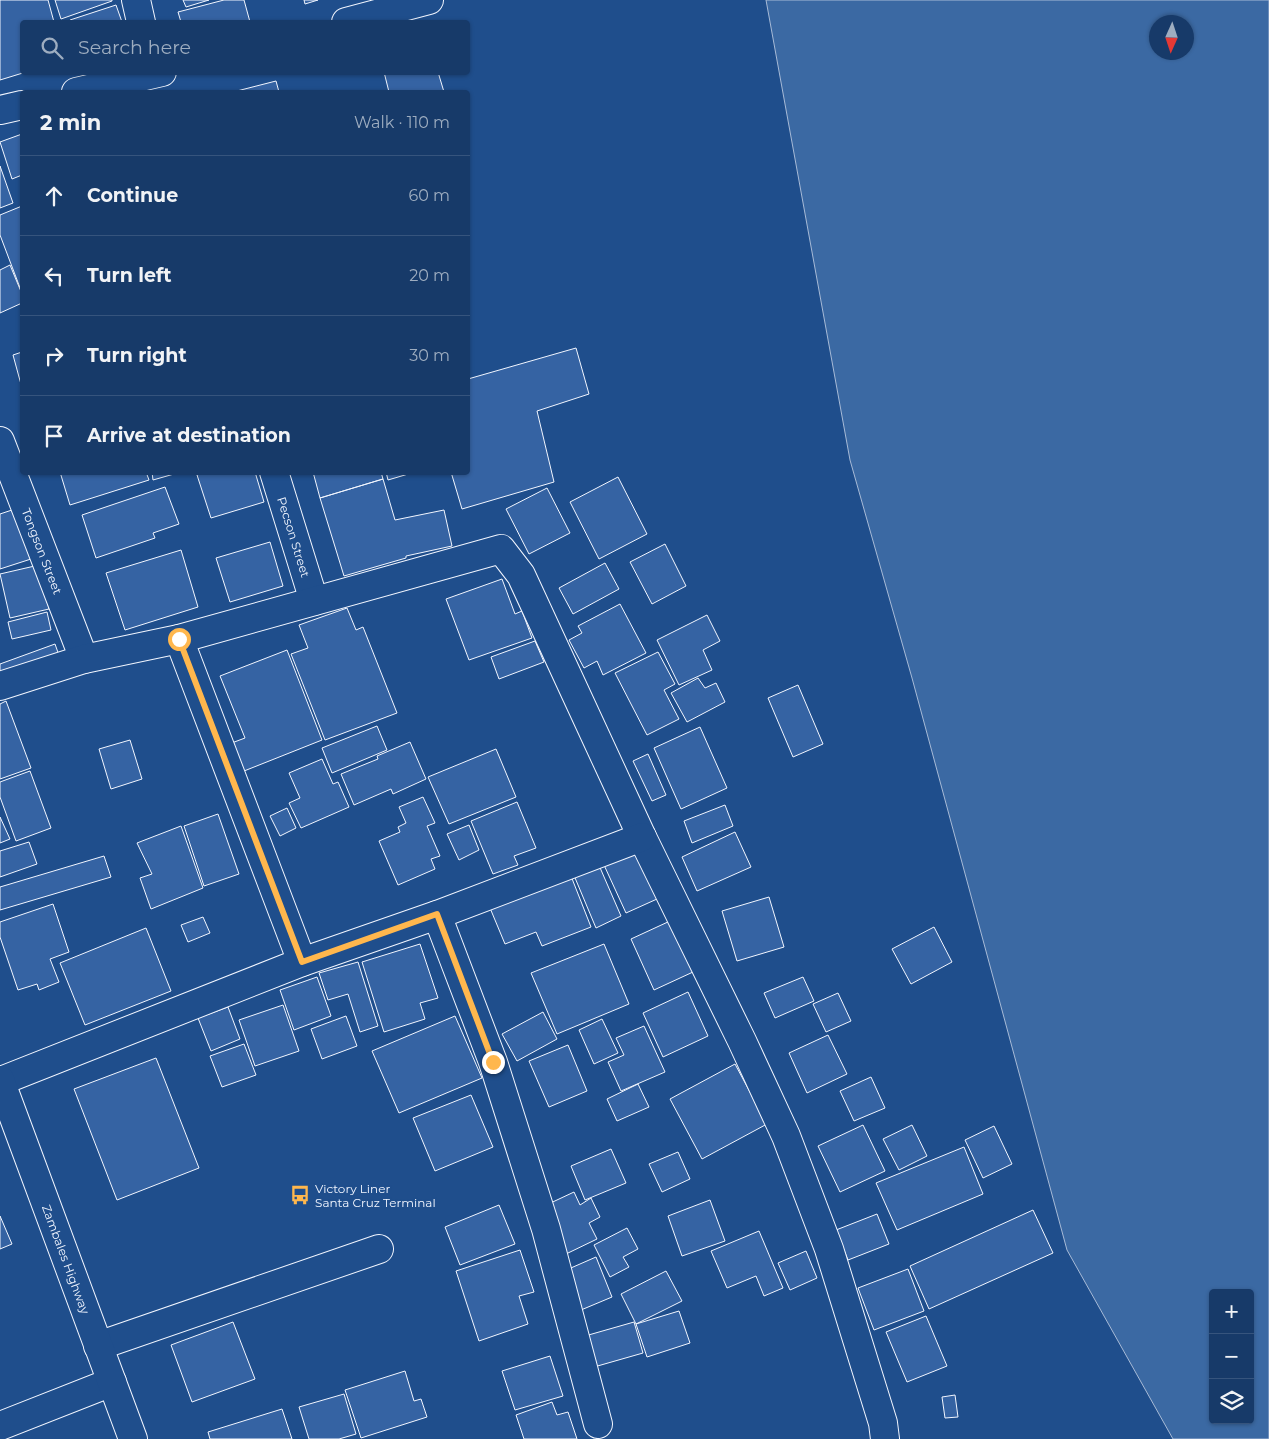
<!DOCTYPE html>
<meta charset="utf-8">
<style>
:root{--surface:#173a69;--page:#244571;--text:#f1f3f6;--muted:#9eadc0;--line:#36547d}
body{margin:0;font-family:Montserrat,sans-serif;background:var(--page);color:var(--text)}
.controls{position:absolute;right:15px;bottom:15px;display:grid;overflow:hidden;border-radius:5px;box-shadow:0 1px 4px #0004}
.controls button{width:45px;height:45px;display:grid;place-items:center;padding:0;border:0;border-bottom:1px solid var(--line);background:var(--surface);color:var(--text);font:25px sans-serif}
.compass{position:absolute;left:1149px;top:15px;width:45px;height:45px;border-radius:50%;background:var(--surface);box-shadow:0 1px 4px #0004;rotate:183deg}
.stop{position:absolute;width:15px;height:15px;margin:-11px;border:4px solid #ffb74d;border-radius:50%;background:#fff}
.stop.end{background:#ffb74d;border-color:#fff;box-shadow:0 1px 5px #0008}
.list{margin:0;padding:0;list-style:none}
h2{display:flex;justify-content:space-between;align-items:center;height:65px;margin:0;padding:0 20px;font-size:21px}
h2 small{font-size:16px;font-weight:400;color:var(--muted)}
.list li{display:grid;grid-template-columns:32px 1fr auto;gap:15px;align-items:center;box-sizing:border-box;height:80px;padding:0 20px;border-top:1px solid var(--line)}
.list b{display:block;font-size:19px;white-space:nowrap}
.list em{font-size:16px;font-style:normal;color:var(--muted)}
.icon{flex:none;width:28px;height:28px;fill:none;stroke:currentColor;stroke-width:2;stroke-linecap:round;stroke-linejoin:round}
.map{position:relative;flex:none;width:1269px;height:1439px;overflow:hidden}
.search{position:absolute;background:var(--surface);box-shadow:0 1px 4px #0004;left:20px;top:20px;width:450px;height:55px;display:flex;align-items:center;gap:12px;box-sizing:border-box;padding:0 18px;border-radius:5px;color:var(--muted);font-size:19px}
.panel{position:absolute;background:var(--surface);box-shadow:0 1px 4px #0004;left:20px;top:90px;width:450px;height:385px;border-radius:5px}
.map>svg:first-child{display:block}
.water{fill:#3b69a3;stroke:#a8bbd7;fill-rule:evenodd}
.building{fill:#3563a3;stroke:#f2f6ff}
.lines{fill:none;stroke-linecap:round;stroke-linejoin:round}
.minor-casing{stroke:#f2f6ff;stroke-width:30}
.major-casing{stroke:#f2f6ff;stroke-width:30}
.minor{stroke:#1f4e8c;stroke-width:28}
.major{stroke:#1f4e8c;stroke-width:28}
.route{stroke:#ffb74d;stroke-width:6}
.labels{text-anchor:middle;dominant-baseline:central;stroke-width:4;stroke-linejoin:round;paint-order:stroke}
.street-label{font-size:12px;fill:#f2f6ff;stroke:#1f4e8c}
.poi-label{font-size:12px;fill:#f2f6ff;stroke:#1f4e8c;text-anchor:start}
</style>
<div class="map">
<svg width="1269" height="1439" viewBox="0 0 1269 1439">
<rect width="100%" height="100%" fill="#1f4e8c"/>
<path class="water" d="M766,0H1269V1439H1173L1067,1250L912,678L850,460ZM1156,22H1186V52H1156ZM1213,1293H1250V1420H1213Z"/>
<path class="building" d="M0,0H48L54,22H22V72H26L0,80Z
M55,0H112V1L61,19Z
M183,0H209L186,7Z
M224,0H244L250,22H181L178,12Z
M304,0H318L305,4Z
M116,5L122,22H70V20Z
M384,72H438L444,92H389Z
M276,81L279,92H233Z
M22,134V175L12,179L0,142Z
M0,166L13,203L0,208Z
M22,206V293L0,235V215Z
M10,265L22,294V303L0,313V270Z
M576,348L589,394L537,411L554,482L462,509L451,472H468V379Z
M22,352V388L13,355Z
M60,472H146L149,480L70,505Z
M152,472H181L153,480Z
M207,472H255L264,502L211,518L197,475Z
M313,472H381L383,479L320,498Z
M386,472H415L388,480Z
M618,477L647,534L599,559L570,502Z
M383,479L395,520L444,510L452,546L406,556V558L344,576L320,498Z
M165,487L179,524L153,533L155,538L96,558L82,515Z
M547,488L570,533L529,554L506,509Z
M15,509L31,559L0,569V514Z
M270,542L283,586L230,602L216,558Z
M665,544L686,586L652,604L630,562Z
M181,550L198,607L125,630L106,573Z
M605,563L619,589L573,614L559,588Z
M39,565L49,609L10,618L0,574Z
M502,579L515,614L522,611L532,638L469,660L446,599Z
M620,604L646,653L603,675L597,661L584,668L569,640L582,633L578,626Z
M347,608L356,630L363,627L397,713L325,740L291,654L308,648L299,625Z
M47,612L51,630L12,639L8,622Z
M707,615L720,641L703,650L712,670L679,685L657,640Z
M535,641L544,662L499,679L491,657Z
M55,644L61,661L0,677V664Z
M287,650L322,740L239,773L229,744L245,738L220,676Z
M658,652L675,684L664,690L679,719L647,735L615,673Z
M698,678L705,688L716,683L725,702L687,722L671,693Z
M798,685L823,744L793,757L768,698Z
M6,701L31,768L0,779V704Z
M377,726L387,750L332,773L322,748Z
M700,727L727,788L681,809L654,748Z
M130,740L142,779L111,789L99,749Z
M410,742L426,779L393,794L391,789L354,805L341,774L378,759L377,756Z
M496,749L516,797L449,824L428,777Z
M648,754L666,795L652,801L633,761Z
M322,759L333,784L338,782L349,807L301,828L289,803L300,798L289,773Z
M30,771L51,828L16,841L0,797V782Z
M423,797L435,823L427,826L440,856L431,859L435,869L398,885L379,841L400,832L398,827L406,823L399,807Z
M517,802L536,848L514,856L518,865L493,874L471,821Z
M725,805L733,826L692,843L684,821Z
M287,808L296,828L280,836L270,816Z
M218,814L239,874L204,886L184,826Z
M0,817L10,839L0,843Z
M469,825L479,850L459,860L447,834Z
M181,826L203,888L151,909L140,878L152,874L137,843Z
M735,832L751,867L697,891L682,857Z
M29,842L37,864L0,877V851Z
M634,851L657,899L626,913L604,865Z
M104,856L111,877L0,910V887Z
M598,863L621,916L596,928L573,873Z
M571,876L591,927L542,946L536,932L505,944L490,908Z
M769,897L784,947L737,961L722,911Z
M53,904L69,952L50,959L59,982L39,990L37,984L18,990L0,937V922Z
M203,917L210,933L188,942L181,925Z
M670,921L693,972L654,990L631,939Z
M934,927L952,962L911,984L892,949Z
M146,928L171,991L85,1025L60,963Z
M420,944L438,998L420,1003L425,1019L384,1032L362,962Z
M604,944L629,1004L557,1034L531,973Z
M358,962L378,1026L360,1032L348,994L328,1000L319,973Z
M317,977L331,1016L294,1030L280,990Z
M803,977L814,1001L775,1018L764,993Z
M688,992L708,1036L663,1057L643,1013Z
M838,993L851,1021L826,1032L813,1004Z
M283,1005L299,1051L255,1066L239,1020Z
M228,1007L240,1039L211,1051L198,1018Z
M543,1012L557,1039L517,1061L502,1034Z
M346,1016L357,1046L322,1059L311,1029Z
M455,1016L482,1078L399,1113L372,1051Z
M602,1019L618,1053L594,1064L579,1030Z
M644,1026L665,1072L621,1091L608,1062L624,1055L616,1038Z
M828,1035L847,1074L807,1093L789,1053Z
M244,1044L256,1075L222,1087L210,1056Z
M568,1045L587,1091L549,1107L529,1061Z
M156,1058L199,1168L117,1200L74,1089Z
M735,1064L767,1124L702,1159L670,1099Z
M871,1077L885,1108L854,1121L840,1091Z
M638,1084L649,1107L617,1121L607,1099Z
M471,1095L493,1147L435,1171L413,1118Z
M863,1125L885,1171L840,1192L818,1146Z
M912,1125L927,1156L899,1170L883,1139Z
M994,1126L1012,1164L983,1178L965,1140Z
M964,1147L983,1194L897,1230L876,1183Z
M611,1149L626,1183L585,1200L571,1166Z
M678,1152L690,1179L662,1192L649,1164Z
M574,1192L580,1205L591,1198L600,1217L589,1223L597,1239L566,1254L542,1207Z
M710,1200L725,1241L682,1256L668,1216Z
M499,1205L515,1244L460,1265L445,1227Z
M1033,1210L1053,1253L929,1309L910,1266Z
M877,1214L889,1244L848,1260L836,1230Z
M0,1216L12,1244L0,1249Z
M627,1228L638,1249L623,1257L629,1267L610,1277L594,1245Z
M759,1231L783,1288L764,1296L756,1276L727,1288L711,1251Z
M520,1250L534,1292L519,1296L528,1324L479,1341L456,1271Z
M806,1251L817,1278L790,1290L778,1263Z
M596,1257L612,1297L581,1310L564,1271Z
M908,1269L924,1311L874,1330L858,1288Z
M666,1271L682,1301L636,1324L621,1294Z
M679,1311L690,1343L647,1357L636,1324Z
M926,1316L947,1366L907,1382L886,1332Z
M233,1322L255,1379L192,1402L171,1345Z
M634,1322L643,1353L594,1367L585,1336Z
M550,1356L563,1396L515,1410L502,1371Z
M405,1371L414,1401L421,1399L427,1417L361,1438L345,1390Z
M344,1394L356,1434L339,1439H309L299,1407Z
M955,1395L958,1417L945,1418L942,1397Z
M552,1402L557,1415L568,1412L577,1439H524L516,1415Z
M282,1409L292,1439H210L208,1432Z"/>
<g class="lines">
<defs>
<g id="minor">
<path d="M136,0L141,22"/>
<path d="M346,22L429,0"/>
<path d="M76,92L162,72"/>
<path d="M0,110L22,105"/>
<path id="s1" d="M0,441L84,659"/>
<path id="s2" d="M274,472L314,601"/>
<path d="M179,639L302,962"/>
<path d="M0,686L84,659L179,639L501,549L521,575L642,837L742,1041L786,1136L829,1249L883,1423L885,1439"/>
<path d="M437,915L493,1062L546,1229L598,1424"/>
<path d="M1,1081L302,962L437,915L642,837"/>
<path d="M98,1346L379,1249"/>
<path d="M0,1426L112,1382"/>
</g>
<g id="major">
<path id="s3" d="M0,1080L133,1439"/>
</g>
</defs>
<use href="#minor" class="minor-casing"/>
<use href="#major" class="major-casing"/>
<use href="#minor" class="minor"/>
<use href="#major" class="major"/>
</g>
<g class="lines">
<path class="route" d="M179,639L302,962L437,914L493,1062"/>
</g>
<defs>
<symbol id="bus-bare" viewBox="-9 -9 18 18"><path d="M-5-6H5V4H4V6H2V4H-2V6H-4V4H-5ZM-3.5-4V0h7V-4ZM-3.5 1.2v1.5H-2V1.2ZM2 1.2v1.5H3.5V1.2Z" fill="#ffb74d" stroke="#1f4e8c" stroke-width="2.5" paint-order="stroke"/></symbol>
</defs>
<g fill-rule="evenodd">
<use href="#bus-bare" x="286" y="1181" width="28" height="28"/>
</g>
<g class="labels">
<g class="street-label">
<text stroke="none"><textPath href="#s2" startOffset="68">Pecson Street</textPath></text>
<text stroke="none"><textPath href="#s1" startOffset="118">Tongson Street</textPath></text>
<text stroke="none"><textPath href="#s3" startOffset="191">Zambales Highway</textPath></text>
</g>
<g class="poi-label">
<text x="315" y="1188">Victory Liner<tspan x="315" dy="14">Santa Cruz Terminal</tspan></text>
</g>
</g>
</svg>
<div class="controls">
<button>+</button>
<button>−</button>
<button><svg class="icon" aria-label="layers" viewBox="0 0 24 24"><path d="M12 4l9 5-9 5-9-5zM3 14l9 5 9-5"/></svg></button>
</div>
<svg class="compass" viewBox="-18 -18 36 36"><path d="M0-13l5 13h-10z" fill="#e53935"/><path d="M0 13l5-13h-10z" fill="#9eadc0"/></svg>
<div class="stop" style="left:179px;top:639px"></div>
<div class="stop end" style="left:493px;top:1062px"></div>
<div class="search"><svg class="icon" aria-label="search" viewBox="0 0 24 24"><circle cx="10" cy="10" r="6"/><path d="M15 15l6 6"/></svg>Search here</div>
<section class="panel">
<h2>2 min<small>Walk · 110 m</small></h2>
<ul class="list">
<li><svg class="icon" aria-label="ahead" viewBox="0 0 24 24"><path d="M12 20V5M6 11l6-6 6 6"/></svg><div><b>Continue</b></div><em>60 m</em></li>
<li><svg class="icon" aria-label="left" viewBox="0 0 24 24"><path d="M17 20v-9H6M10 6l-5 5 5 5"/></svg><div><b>Turn left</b></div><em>20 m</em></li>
<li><svg class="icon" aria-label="right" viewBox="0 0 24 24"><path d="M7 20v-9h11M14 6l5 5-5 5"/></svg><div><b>Turn right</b></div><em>30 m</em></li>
<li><svg class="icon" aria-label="arrive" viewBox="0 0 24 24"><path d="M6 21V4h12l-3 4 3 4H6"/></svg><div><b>Arrive at destination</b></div></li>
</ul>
</section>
</div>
